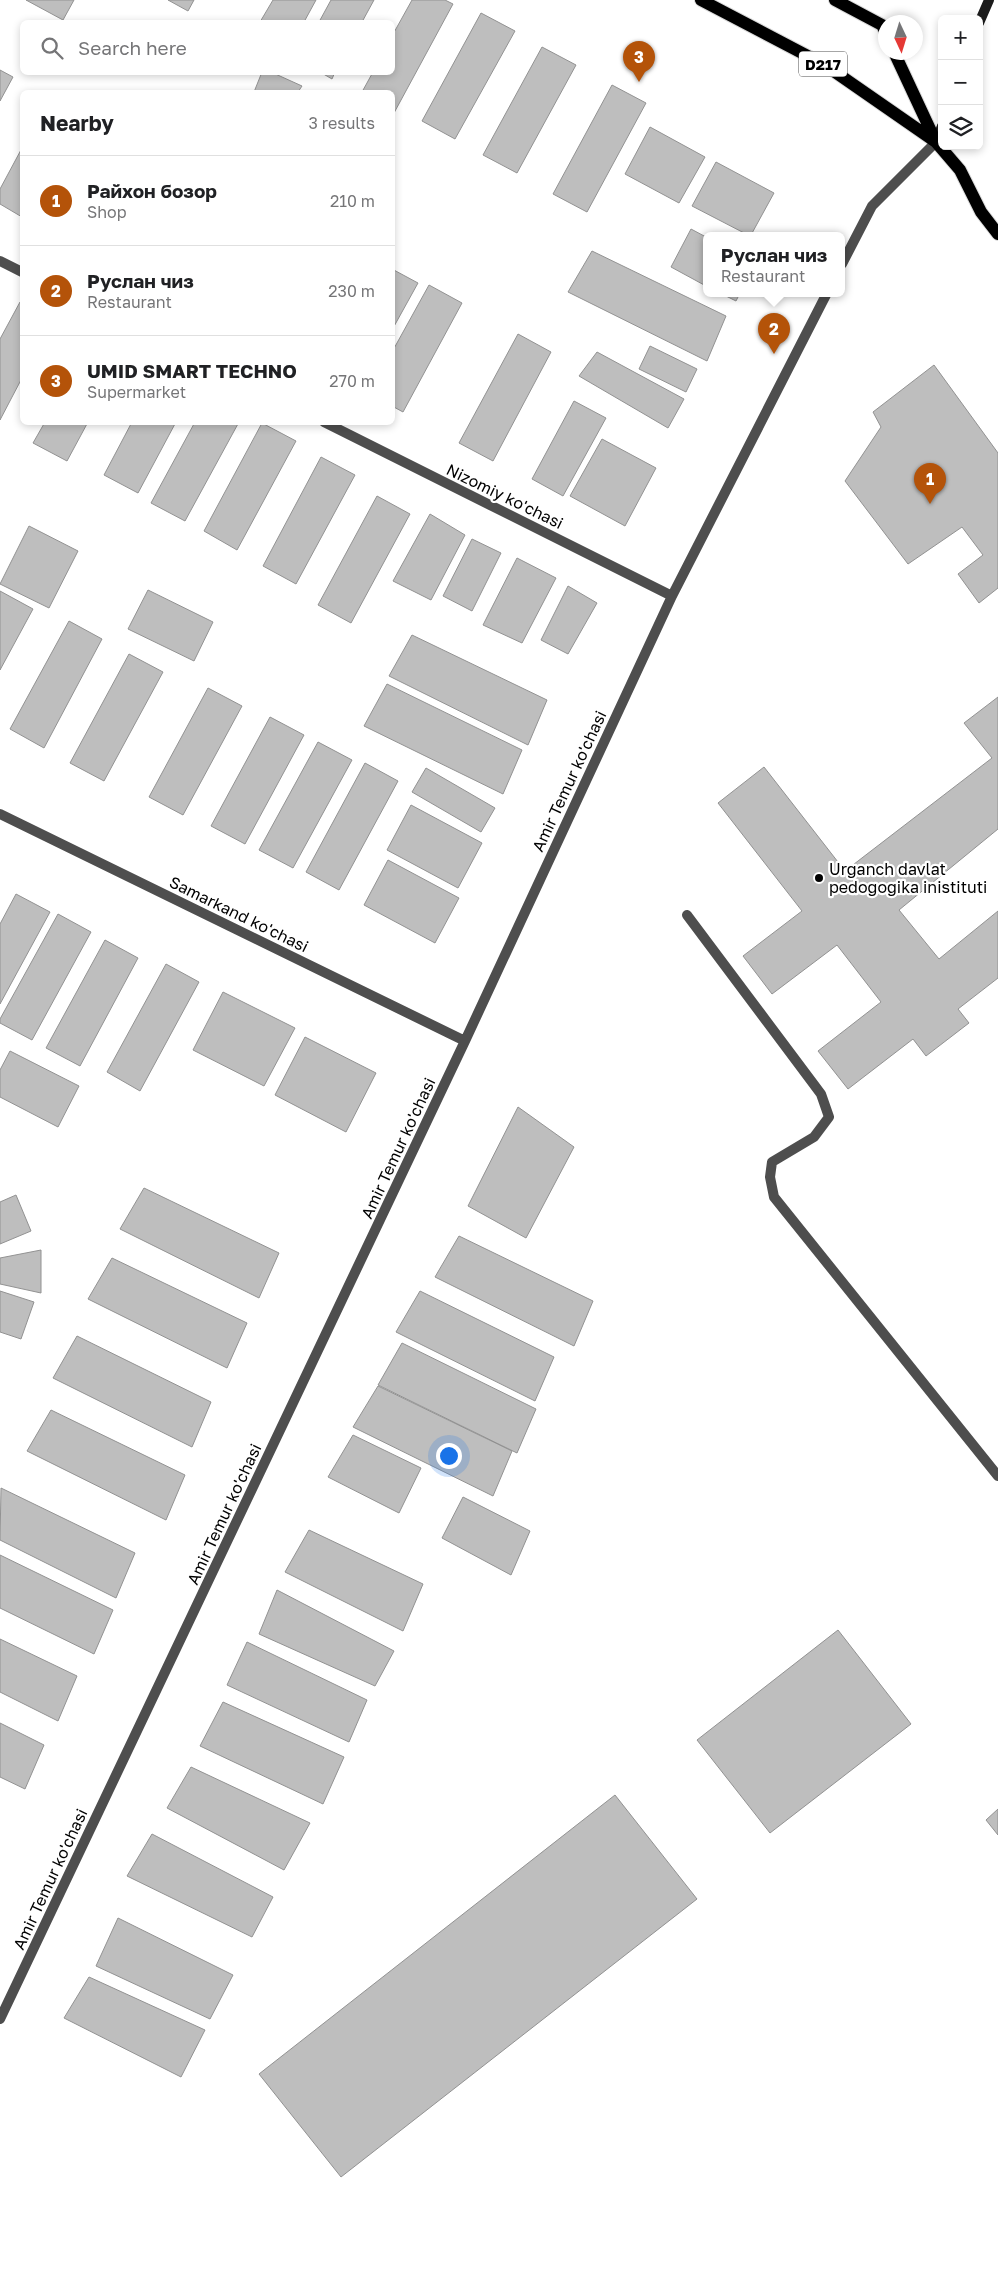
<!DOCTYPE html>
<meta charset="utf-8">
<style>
:root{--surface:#fff;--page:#f2f2f2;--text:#202124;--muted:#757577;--line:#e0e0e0;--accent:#b45309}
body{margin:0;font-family:"Golos Text",sans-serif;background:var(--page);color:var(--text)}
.controls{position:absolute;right:15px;top:15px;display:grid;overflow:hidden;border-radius:8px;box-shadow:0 2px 8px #0003}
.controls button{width:45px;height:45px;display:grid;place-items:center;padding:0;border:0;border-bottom:1px solid var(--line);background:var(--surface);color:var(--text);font:25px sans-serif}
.compass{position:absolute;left:878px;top:15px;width:45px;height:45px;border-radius:50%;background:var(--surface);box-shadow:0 2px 8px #0003;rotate:176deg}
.you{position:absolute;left:448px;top:1455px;width:18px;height:18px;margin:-12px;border:4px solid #fff;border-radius:50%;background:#1a73e8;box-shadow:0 0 0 8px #1a73e833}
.badge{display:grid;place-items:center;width:32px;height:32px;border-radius:50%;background:var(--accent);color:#fff;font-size:16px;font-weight:700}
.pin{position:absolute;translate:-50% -41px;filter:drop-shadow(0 1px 2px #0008)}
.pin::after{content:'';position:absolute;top:26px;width:18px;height:15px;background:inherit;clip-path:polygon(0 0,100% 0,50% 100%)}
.popup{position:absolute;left:703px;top:232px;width:142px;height:65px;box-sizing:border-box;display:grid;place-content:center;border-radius:8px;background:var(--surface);filter:drop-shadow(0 1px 4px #0005);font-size:16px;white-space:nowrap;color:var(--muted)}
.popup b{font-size:19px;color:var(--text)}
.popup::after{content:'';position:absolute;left:50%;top:100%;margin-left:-10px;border:10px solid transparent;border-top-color:var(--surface)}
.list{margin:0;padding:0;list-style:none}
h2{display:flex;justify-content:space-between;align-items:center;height:65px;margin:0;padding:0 20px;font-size:21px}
h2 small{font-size:16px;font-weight:400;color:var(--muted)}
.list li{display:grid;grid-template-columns:32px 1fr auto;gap:15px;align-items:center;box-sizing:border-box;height:90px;padding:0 20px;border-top:1px solid var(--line)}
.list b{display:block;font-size:19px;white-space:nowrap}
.list p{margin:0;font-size:16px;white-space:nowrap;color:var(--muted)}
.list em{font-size:16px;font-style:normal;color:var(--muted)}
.icon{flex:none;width:28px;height:28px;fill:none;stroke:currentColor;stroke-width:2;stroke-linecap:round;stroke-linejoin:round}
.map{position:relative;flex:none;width:998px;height:2279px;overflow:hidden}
.search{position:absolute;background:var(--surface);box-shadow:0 2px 8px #0003;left:20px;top:20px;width:375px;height:55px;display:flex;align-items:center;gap:12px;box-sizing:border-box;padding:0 18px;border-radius:8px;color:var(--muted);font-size:19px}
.panel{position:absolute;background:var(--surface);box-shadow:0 2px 8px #0003;left:20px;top:90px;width:375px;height:335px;border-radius:8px}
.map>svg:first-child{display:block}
.building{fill:#bebebe;stroke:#929292}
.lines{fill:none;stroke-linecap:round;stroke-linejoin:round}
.primary-casing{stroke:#dbdbdb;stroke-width:14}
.service{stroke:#4e4e4e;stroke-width:10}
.minor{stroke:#4e4e4e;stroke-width:10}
.secondary{stroke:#1b1b1b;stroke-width:10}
.primary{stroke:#000;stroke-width:12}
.poi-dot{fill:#000;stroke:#fff;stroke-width:2}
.labels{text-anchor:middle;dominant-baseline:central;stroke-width:4.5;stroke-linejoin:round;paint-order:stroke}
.shield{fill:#fff;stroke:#4c4c4c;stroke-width:1}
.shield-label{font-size:15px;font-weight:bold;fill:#000}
.street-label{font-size:16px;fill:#000;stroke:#fff}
.poi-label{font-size:16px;fill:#000;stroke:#fff;text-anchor:start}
</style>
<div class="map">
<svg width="998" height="2279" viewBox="0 0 998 2279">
<rect width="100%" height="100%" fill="#fff"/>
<path class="building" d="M26,0H74L63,20Z
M168,0H194L188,11Z
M273,0H316L304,22H260Z
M331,0H374L362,22H319Z
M412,0H445L453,4L394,113L392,112V92H362L373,72H392V36Z
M481,13L515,31L455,139L422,121Z
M542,47L576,65L517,173L483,155Z
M0,70L13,77L0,101Z
M262,72H271L302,86L298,92H254Z
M320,72H335L332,79Z
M612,85L646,103L587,212L553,194Z
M650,127L705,157L679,203L625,174Z
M22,148V217L0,204V189Z
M716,162L774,193L751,235H748L692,206Z
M691,229L706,237V286L671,267Z
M592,251L726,316L707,361L568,292Z
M392,269L418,283L392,330Z
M429,285L462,303L403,412L392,406V352Z
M720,293H740L736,301Z
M20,302L22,303V378L0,420V339Z
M518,334L551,352L493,461L459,443Z
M650,346L697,369L686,392L639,369Z
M597,352L684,399L668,428L579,376Z
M934,365L998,453V588L979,603L958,574L983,555L962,527L908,564L845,481L881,427L873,412Z
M574,401L606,418L563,496L532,479Z
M45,422H88L67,461L33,443Z
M132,422H176L138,493L104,475Z
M195,422H239L185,521L151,503Z
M262,423L296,441L237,550L204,531Z
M602,439L656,468L625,526L570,496Z
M321,457L355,475L296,584L263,566Z
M377,496L410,514L351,623L318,605Z
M430,514L465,535L431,600L393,581Z
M29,526L78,551L49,608L0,584Z
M472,539L501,553L472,611L443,596Z
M517,558L556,578L522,643L483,625Z
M568,586L597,603L568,654L541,640Z
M148,590L213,622L194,661L128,629Z
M0,591L33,609L0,670Z
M69,621L102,639L44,748L10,729Z
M412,635L547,700L528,745L389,676Z
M129,654L163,672L104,781L70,763Z
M387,684L522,750L503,794L364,726Z
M208,688L242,706L183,815L149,797Z
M998,697V829L899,910L939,959L998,911V978L958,1009L969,1023L926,1056L913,1039L848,1089L818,1051L881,1002L837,945L772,994L743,956L802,911L718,803L764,767L845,871L992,758L964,723Z
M270,717L304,735L245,844L211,826Z
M318,742L352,760L293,868L259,850Z
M365,763L398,781L339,890L306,872Z
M426,768L495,808L481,832L412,792Z
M411,805L482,843L458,888L387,850Z
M388,860L459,898L435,943L364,905Z
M16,894L50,912L0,1004V924Z
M58,914L91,932L32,1040L0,1023V1019Z
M105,940L138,958L80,1066L46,1048Z
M166,964L199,982L140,1091L107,1072Z
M223,992L295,1028L264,1086L193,1050Z
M305,1037L376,1073L346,1132L275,1095Z
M10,1051L79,1086L58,1127L0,1097V1070Z
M518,1107L574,1147L526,1238L468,1206Z
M144,1188L279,1253L259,1298L120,1229Z
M16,1195L31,1231L0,1244V1202Z
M459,1236L593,1301L574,1346L435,1277Z
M41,1250V1293L0,1284V1258Z
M112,1258L247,1323L227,1368L88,1299Z
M0,1291L34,1302L21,1339L0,1332Z
M420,1291L554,1357L535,1401L396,1332Z
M77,1336L211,1402L192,1447L53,1378Z
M402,1343L536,1409L517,1453L378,1385Z
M378,1386L512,1451L493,1496L353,1427Z
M51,1410L185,1475L166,1520L27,1451Z
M353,1435L421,1468L399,1513L328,1477Z
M1,1488L135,1553L116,1598L0,1540Z
M463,1497L530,1531L511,1575L442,1538Z
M309,1530L423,1584L403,1631L285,1572Z
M0,1555L113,1610L94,1654L0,1608Z
M277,1590L394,1651L375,1686L259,1634Z
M838,1630L911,1724L770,1833L697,1740Z
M0,1639L77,1676L58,1721L0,1692Z
M247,1642L367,1700L349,1742L227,1685Z
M223,1702L344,1757L323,1804L200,1746Z
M0,1723L44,1745L25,1789L0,1777Z
M191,1767L310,1823L284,1870L167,1808Z
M615,1795L697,1899L341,2177L259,2074Z
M998,1809V1835L986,1820Z
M152,1834L273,1897L252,1937L127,1876Z
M118,1918L233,1975L210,2019L96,1966Z
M89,1977L205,2030L181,2077L64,2018Z"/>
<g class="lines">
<defs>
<path id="primary" d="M701,0L825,65L936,142L960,170L981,212L998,234
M835,0L882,25L886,33
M894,52L936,142"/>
</defs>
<use href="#primary" class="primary-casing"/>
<path class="service" d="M687,915L821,1094L829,1117L814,1137L772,1162L770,1177L774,1197L998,1476"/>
<path class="minor" d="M0,261L22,272
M842,264L872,206L936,142
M324,422L672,596
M0,814L465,1041
M0,2019L465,1041L672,596L827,293"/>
<path class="secondary" d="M979,23L989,0
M936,142L942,126"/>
<use href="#primary" class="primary"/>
</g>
<circle class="poi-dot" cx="819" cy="878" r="5"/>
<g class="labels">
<rect class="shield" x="799" y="51.5" width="48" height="25" rx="4"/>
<g class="shield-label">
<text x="823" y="64">D217</text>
</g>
<g class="street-label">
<text transform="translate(505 496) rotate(26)">Nizomiy ko'chasi</text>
<text transform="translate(569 781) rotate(-65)">Amir Temur ko'chasi</text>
<text transform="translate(239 914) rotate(26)">Samarkand ko'chasi</text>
<text transform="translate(398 1148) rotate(-65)">Amir Temur ko'chasi</text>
<text transform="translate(224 1514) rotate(-65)">Amir Temur ko'chasi</text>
<text transform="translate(50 1879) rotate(-65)">Amir Temur ko'chasi</text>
</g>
<g class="poi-label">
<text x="829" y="869">Urganch davlat<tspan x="829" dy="18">pedogogika inistituti</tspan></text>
</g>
</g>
</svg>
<div class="controls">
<button>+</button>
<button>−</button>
<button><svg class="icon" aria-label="layers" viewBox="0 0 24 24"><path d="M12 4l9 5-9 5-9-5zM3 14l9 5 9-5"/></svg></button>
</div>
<svg class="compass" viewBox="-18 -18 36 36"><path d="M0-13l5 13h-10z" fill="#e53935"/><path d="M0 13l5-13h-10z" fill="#757577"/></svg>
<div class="you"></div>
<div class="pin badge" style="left:930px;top:504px">1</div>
<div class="pin badge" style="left:774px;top:354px">2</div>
<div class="popup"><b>Руслан чиз</b>Restaurant</div>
<div class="pin badge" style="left:639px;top:82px">3</div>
<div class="search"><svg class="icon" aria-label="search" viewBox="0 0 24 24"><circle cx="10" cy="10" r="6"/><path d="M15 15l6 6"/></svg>Search here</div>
<section class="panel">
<h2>Nearby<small>3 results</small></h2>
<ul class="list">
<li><span class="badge">1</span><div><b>Райхон бозор</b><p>Shop</p></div><em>210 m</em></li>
<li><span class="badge">2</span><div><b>Руслан чиз</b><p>Restaurant</p></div><em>230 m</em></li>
<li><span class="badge">3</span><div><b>UMID SMART TECHNO</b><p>Supermarket</p></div><em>270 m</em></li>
</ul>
</section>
</div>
